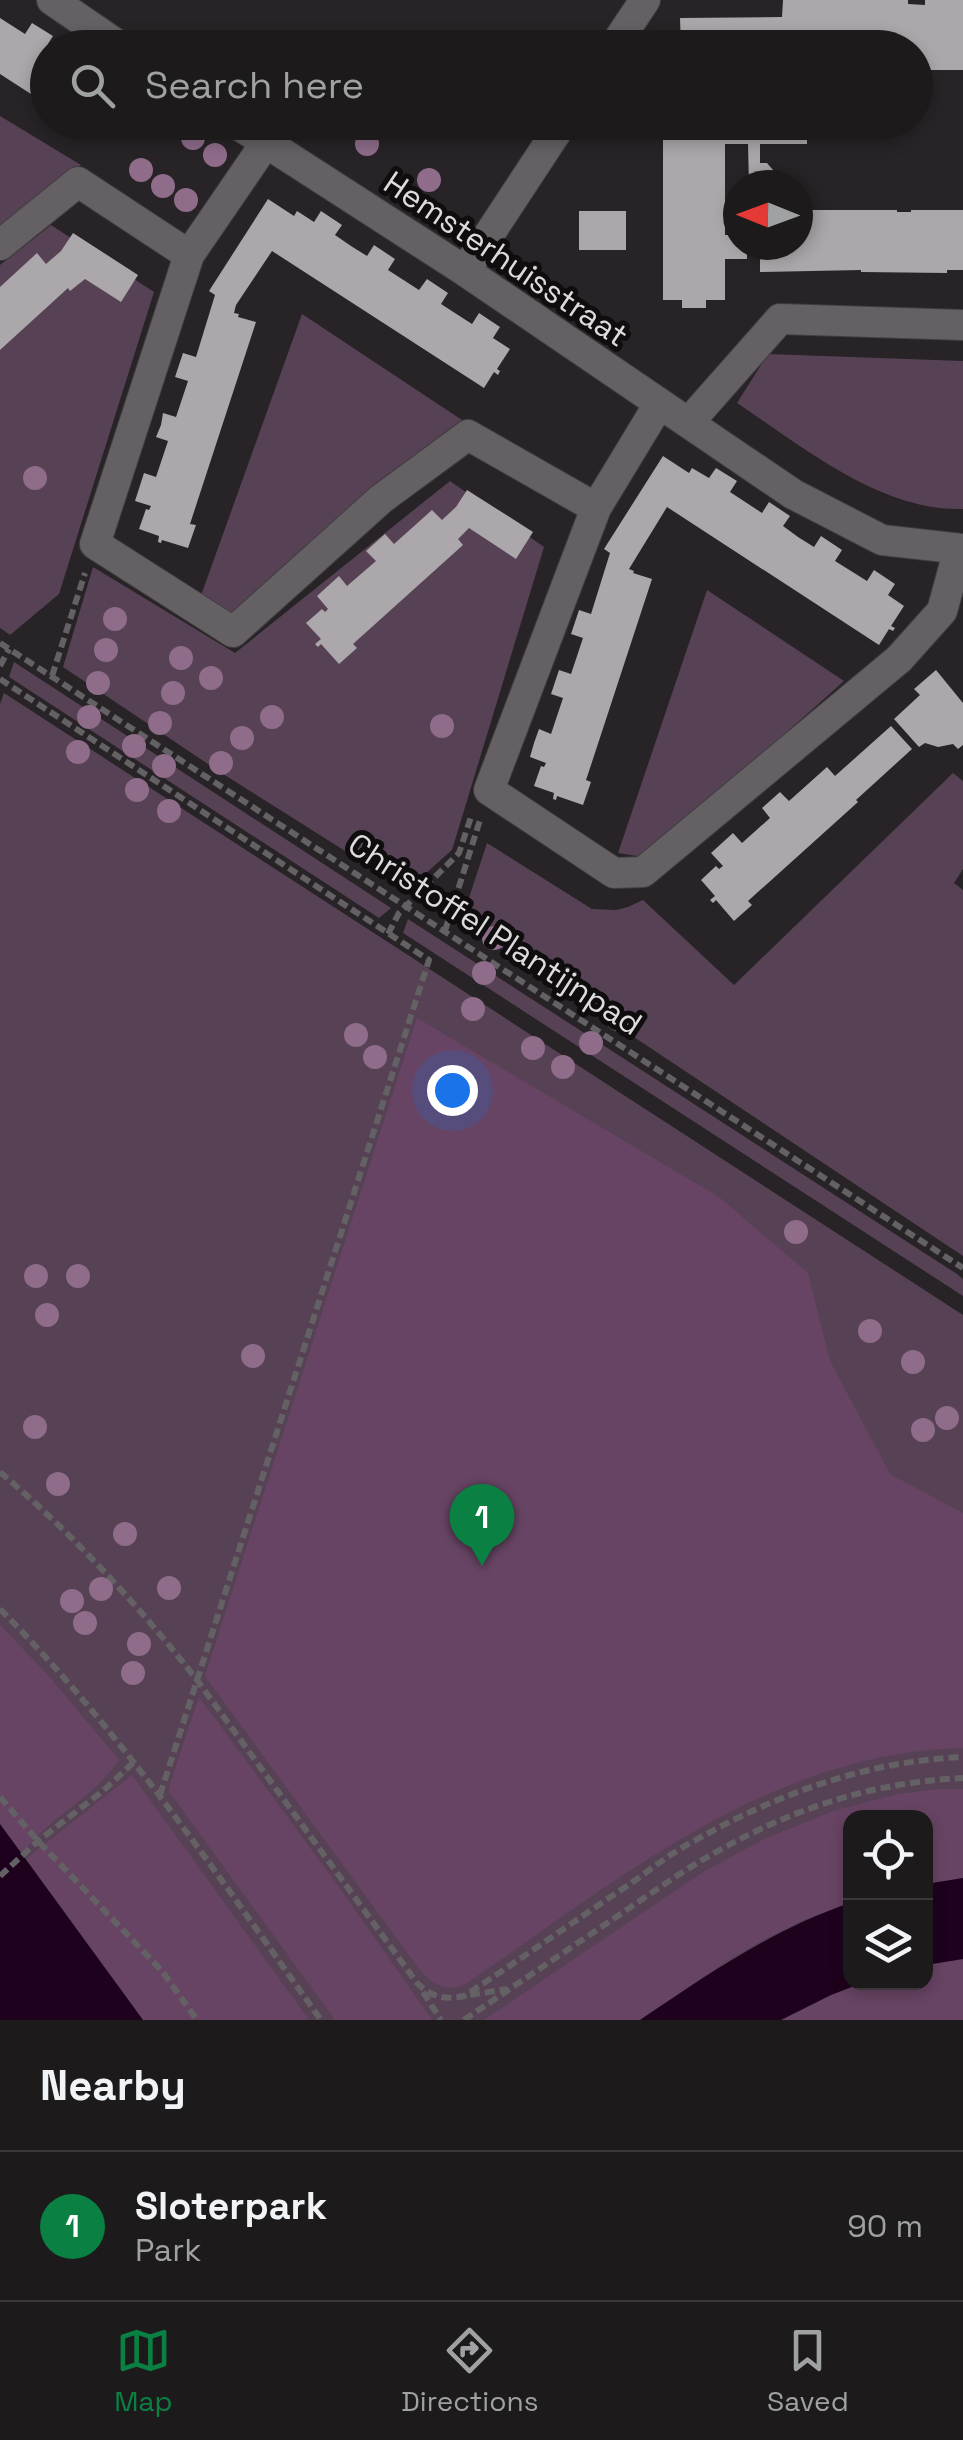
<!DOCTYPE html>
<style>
:root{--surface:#1d1a1c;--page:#2a2729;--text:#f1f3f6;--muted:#a0a1a3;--line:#3b383b;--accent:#0b8043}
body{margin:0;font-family:"Space Grotesk",sans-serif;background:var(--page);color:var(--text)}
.controls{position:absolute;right:30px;bottom:30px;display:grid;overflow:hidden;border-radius:20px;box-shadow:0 5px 15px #0003}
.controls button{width:90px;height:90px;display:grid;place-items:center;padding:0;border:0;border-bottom:2px solid var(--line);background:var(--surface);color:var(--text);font:50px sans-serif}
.compass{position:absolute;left:723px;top:170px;width:90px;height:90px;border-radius:50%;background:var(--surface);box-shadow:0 5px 15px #0003;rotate:271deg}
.you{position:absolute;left:452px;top:1090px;width:35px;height:35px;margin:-25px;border:8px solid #fff;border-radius:50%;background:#1a73e8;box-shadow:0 0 0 15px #1a73e833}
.badge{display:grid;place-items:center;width:65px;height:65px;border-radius:50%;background:var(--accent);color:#fff;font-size:32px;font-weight:700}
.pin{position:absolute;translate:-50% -82px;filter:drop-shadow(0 2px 5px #0008)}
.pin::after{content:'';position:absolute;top:52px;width:35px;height:30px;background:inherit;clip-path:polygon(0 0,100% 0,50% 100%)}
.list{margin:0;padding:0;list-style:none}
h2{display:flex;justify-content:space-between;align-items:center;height:130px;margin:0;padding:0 40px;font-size:42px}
h2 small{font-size:32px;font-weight:400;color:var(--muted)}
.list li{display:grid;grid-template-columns:65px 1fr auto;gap:30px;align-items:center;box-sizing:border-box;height:150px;padding:0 40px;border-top:2px solid var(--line)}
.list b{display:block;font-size:38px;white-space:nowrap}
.list p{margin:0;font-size:32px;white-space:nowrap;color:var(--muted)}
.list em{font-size:32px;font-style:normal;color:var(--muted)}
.icon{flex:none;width:55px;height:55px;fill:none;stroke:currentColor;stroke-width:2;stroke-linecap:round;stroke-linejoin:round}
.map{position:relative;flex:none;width:963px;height:2020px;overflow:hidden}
.search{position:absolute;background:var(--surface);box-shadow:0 5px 15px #0003;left:30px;right:30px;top:30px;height:110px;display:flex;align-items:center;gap:25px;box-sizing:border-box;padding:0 35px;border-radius:55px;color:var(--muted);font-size:38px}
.sheet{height:280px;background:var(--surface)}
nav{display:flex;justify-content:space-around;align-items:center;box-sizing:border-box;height:140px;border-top:2px solid var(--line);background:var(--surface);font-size:28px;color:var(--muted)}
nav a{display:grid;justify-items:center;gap:5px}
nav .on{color:var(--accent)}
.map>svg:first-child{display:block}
.green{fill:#574255;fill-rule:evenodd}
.forest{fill:#674463}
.water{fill:#1e021d}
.building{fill:#aba7ab}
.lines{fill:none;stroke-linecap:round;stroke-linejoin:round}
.minor-casing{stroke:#413e40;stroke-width:32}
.path{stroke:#646164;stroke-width:6;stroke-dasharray:10 5;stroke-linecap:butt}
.minor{stroke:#646064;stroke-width:30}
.tree{fill:#8e6c8a}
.labels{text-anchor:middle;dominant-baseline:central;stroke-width:10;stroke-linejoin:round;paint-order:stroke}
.street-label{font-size:32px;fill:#dddbdd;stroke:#0f0d0e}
</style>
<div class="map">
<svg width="963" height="2020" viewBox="0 0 963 2020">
<rect width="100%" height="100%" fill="#272326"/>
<path class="green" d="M0,116L81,165L0,231Z
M51,225L154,292L59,594L10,635L0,628V265Z
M302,314L465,422L228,622L199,601Z
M768,354L963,361V509C881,512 802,446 737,403Z
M450,481L544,547L452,850L407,890L220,772L63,667L93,567L235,653Z
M707,590L844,681L656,849L637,856L618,853Z
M14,662L391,908L379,918L9,677Z
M4,693L963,1315V2020H5L0,2015V704ZM850,1818H926V1982H850Z
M953,773L963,781V869L954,883L963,890V1256L461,922L487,843L592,909L616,910L628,907L643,900L734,985Z
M408,919L957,1274L963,1279V1296L403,933Z"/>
<path class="forest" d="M417,1018L719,1197L808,1273L830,1361L890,1474L963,1513V1748C771,1752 618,1880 467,1983C446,1994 433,1985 419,1969L205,1676Z
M0,1625L48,1675L119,1760C93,1798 51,1816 22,1853L0,1824Z
M199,1697L339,1887L432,2020H335L168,1790Z
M132,1775L309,2020H143L26,1859Z
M938,1789H963V1878L926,1884V1818H850V1903L804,1920L767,1938L730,1959L640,2020H484L703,1872L762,1840L833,1811L898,1794Z
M963,1959V2020H781L831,1995L862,1983L926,1982V1965Z"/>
<path class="water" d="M0,1824L143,2020H0Z
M963,1878V1959L926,1965V1884Z
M850,1903V1982L862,1983L831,1995L781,2020H640C708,1974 773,1929 850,1903Z"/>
<path class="building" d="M783,0H908V4L925,5V0H963V70H925V64H916V48H681L680,18L782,17Z
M0,18L25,34L32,23L53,36L46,47L48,48V105L0,74Z
M663,122H807V144H760V163H767L773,170V185H749L748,144H725V235H738V245H798V212H810V210H897V212H911V210H963V270H947V273L861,272V270L760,272V253H747V259H725V300H706V308H682V300H663Z
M268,199L294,216L297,211L314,222L321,211L342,225L335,235L351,246L367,256L374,245L395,259L388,270L419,290L427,279L448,293L441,304L472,324L479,313L500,327L493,338L510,349L497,369L500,371L498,375L494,372L484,388L272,251L236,305L234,313L239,314L238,317L256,322L190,524L196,525L188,548L162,540L161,543L158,542L159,536L139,529L146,509L149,510L151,506L135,501L144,473L156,477L168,441L156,437L161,425L163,413L176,417L188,381L175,377L183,353L196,357L215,295L209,291Z
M579,211H626V250H579Z
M73,233L138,275L121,302L85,279L70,291L68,288L0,350V287L37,253L46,264L61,251Z
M663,456L689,473L692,468L709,478L716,468L737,481L730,492L762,513L769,502L790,516L783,526L798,537L814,547L821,536L842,550L835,561L867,581L874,570L895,584L888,595L904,606L891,626L895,628L893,631L889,629L879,645L667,507L629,569L634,571L633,573L652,579L592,762L586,780L591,782L583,805L557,796L556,800L553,799L554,793L534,786L541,766L544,767L546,763L530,757L534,743L539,729L551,734L563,698L551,694L559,670L571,674L583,638L571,634L579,610L591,614L610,553L604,549Z
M467,490L533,532L516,559L469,528L458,539L463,545L353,644L357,648L339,664L321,644L318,647L315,644L321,639L306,623L322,609L325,612L328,609L317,596L339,576L347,586L376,561L366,551L385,534L394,544L432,510L442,520L456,507Z
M936,670L963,703V745L958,749L953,744L938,747L925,743L919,747L894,719L920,695L914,689Z
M891,726L912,749L856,800L858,802L748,901L752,905L734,921L716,900L713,903L710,900L715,896L701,880L716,866L719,869L723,866L711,853L733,833L742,843L770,818L762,808L780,792L789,801L827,767L835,776Z"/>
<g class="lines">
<defs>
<path id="minor" d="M52,0L122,48
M613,48L645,0
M234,122L465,271L793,494L882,540L963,549
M265,144L189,255L95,544L233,632L381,499L468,435L596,508
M0,245L78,182L189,255
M465,271L563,122
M659,404L596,508L489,790L614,873L643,872L899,659L942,611L959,549
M689,422L780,319L963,325"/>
</defs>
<use href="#minor" class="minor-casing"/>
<path class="path" d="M0,643L963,1268
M0,666L9,649
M52,676L85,573
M0,679L429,960L160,1795
M445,931L480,820
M388,934L399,913L459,853L472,814
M0,1472C73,1534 138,1605 197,1680L417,1983C432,1997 443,2000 464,1996C520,1960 574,1921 630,1884C651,1869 671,1853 694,1841C777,1794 867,1761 963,1757
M0,1609C123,1733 220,1879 321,2020
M0,1797L38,1841L162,1971L197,2020
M0,1876L38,1841L103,1791L135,1761
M423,1992L441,2020
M470,1995L507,1989
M464,2020L678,1875C767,1818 857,1783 963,1778"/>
<use href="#minor" class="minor"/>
</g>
<g class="tree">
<circle cx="193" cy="138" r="12"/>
<circle cx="367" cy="144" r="12"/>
<circle cx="215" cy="155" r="12"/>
<circle cx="141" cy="170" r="12"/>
<circle cx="429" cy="180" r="12"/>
<circle cx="163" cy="186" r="12"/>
<circle cx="186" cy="200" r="12"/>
<circle cx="35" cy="478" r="12"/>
<circle cx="115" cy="619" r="12"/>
<circle cx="106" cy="650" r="12"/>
<circle cx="181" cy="658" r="12"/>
<circle cx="211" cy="678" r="12"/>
<circle cx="98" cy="683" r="12"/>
<circle cx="173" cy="693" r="12"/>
<circle cx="89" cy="717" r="12"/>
<circle cx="272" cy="717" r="12"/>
<circle cx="160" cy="723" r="12"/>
<circle cx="442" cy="726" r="12"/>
<circle cx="242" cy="738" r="12"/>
<circle cx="134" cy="746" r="12"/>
<circle cx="78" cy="752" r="12"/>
<circle cx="221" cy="763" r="12"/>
<circle cx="164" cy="766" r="12"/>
<circle cx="137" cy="790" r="12"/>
<circle cx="169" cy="811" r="12"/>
<circle cx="494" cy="938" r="12"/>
<circle cx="484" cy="973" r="12"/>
<circle cx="557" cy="979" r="12"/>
<circle cx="473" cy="1009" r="12"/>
<circle cx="618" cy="1019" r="12"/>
<circle cx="356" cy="1035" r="12"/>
<circle cx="591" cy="1043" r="12"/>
<circle cx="533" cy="1048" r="12"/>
<circle cx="375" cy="1057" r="12"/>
<circle cx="563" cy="1067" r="12"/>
<circle cx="796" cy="1232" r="12"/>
<circle cx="36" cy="1276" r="12"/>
<circle cx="78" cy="1276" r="12"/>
<circle cx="47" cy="1315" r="12"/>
<circle cx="870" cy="1331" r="12"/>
<circle cx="253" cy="1356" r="12"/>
<circle cx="913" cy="1362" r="12"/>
<circle cx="947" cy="1418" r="12"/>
<circle cx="35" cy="1427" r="12"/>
<circle cx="923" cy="1430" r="12"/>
<circle cx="58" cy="1484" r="12"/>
<circle cx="125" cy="1534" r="12"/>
<circle cx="169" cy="1588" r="12"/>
<circle cx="101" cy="1589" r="12"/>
<circle cx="72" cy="1601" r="12"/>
<circle cx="85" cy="1623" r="12"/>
<circle cx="139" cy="1644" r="12"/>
<circle cx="133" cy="1673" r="12"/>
</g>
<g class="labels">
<g class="street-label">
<text transform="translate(506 259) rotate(34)">Hemsterhuisstraat</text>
<text transform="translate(495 934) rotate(33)">Christoffel Plantijnpad</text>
</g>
</g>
</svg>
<div class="controls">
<button><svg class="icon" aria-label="locate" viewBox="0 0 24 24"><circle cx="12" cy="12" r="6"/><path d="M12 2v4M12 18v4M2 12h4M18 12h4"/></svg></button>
<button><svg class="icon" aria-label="layers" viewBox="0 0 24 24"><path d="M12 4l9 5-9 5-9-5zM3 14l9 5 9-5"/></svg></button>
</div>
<svg class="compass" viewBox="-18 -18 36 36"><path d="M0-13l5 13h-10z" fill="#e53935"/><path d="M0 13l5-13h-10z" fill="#a0a1a3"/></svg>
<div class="you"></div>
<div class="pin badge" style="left:482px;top:1566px">1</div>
<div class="search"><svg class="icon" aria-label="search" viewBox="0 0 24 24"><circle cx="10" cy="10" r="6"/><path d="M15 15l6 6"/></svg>Search here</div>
</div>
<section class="sheet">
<h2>Nearby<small></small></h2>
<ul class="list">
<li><span class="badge">1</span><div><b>Sloterpark</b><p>Park</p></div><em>90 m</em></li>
</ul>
</section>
<nav>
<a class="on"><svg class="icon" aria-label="map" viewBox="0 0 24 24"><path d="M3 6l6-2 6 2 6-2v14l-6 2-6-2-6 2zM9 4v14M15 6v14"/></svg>Map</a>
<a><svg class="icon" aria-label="directions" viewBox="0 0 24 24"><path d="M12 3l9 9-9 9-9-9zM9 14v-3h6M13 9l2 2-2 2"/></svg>Directions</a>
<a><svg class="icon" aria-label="saved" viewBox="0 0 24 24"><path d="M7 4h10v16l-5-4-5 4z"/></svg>Saved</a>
</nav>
